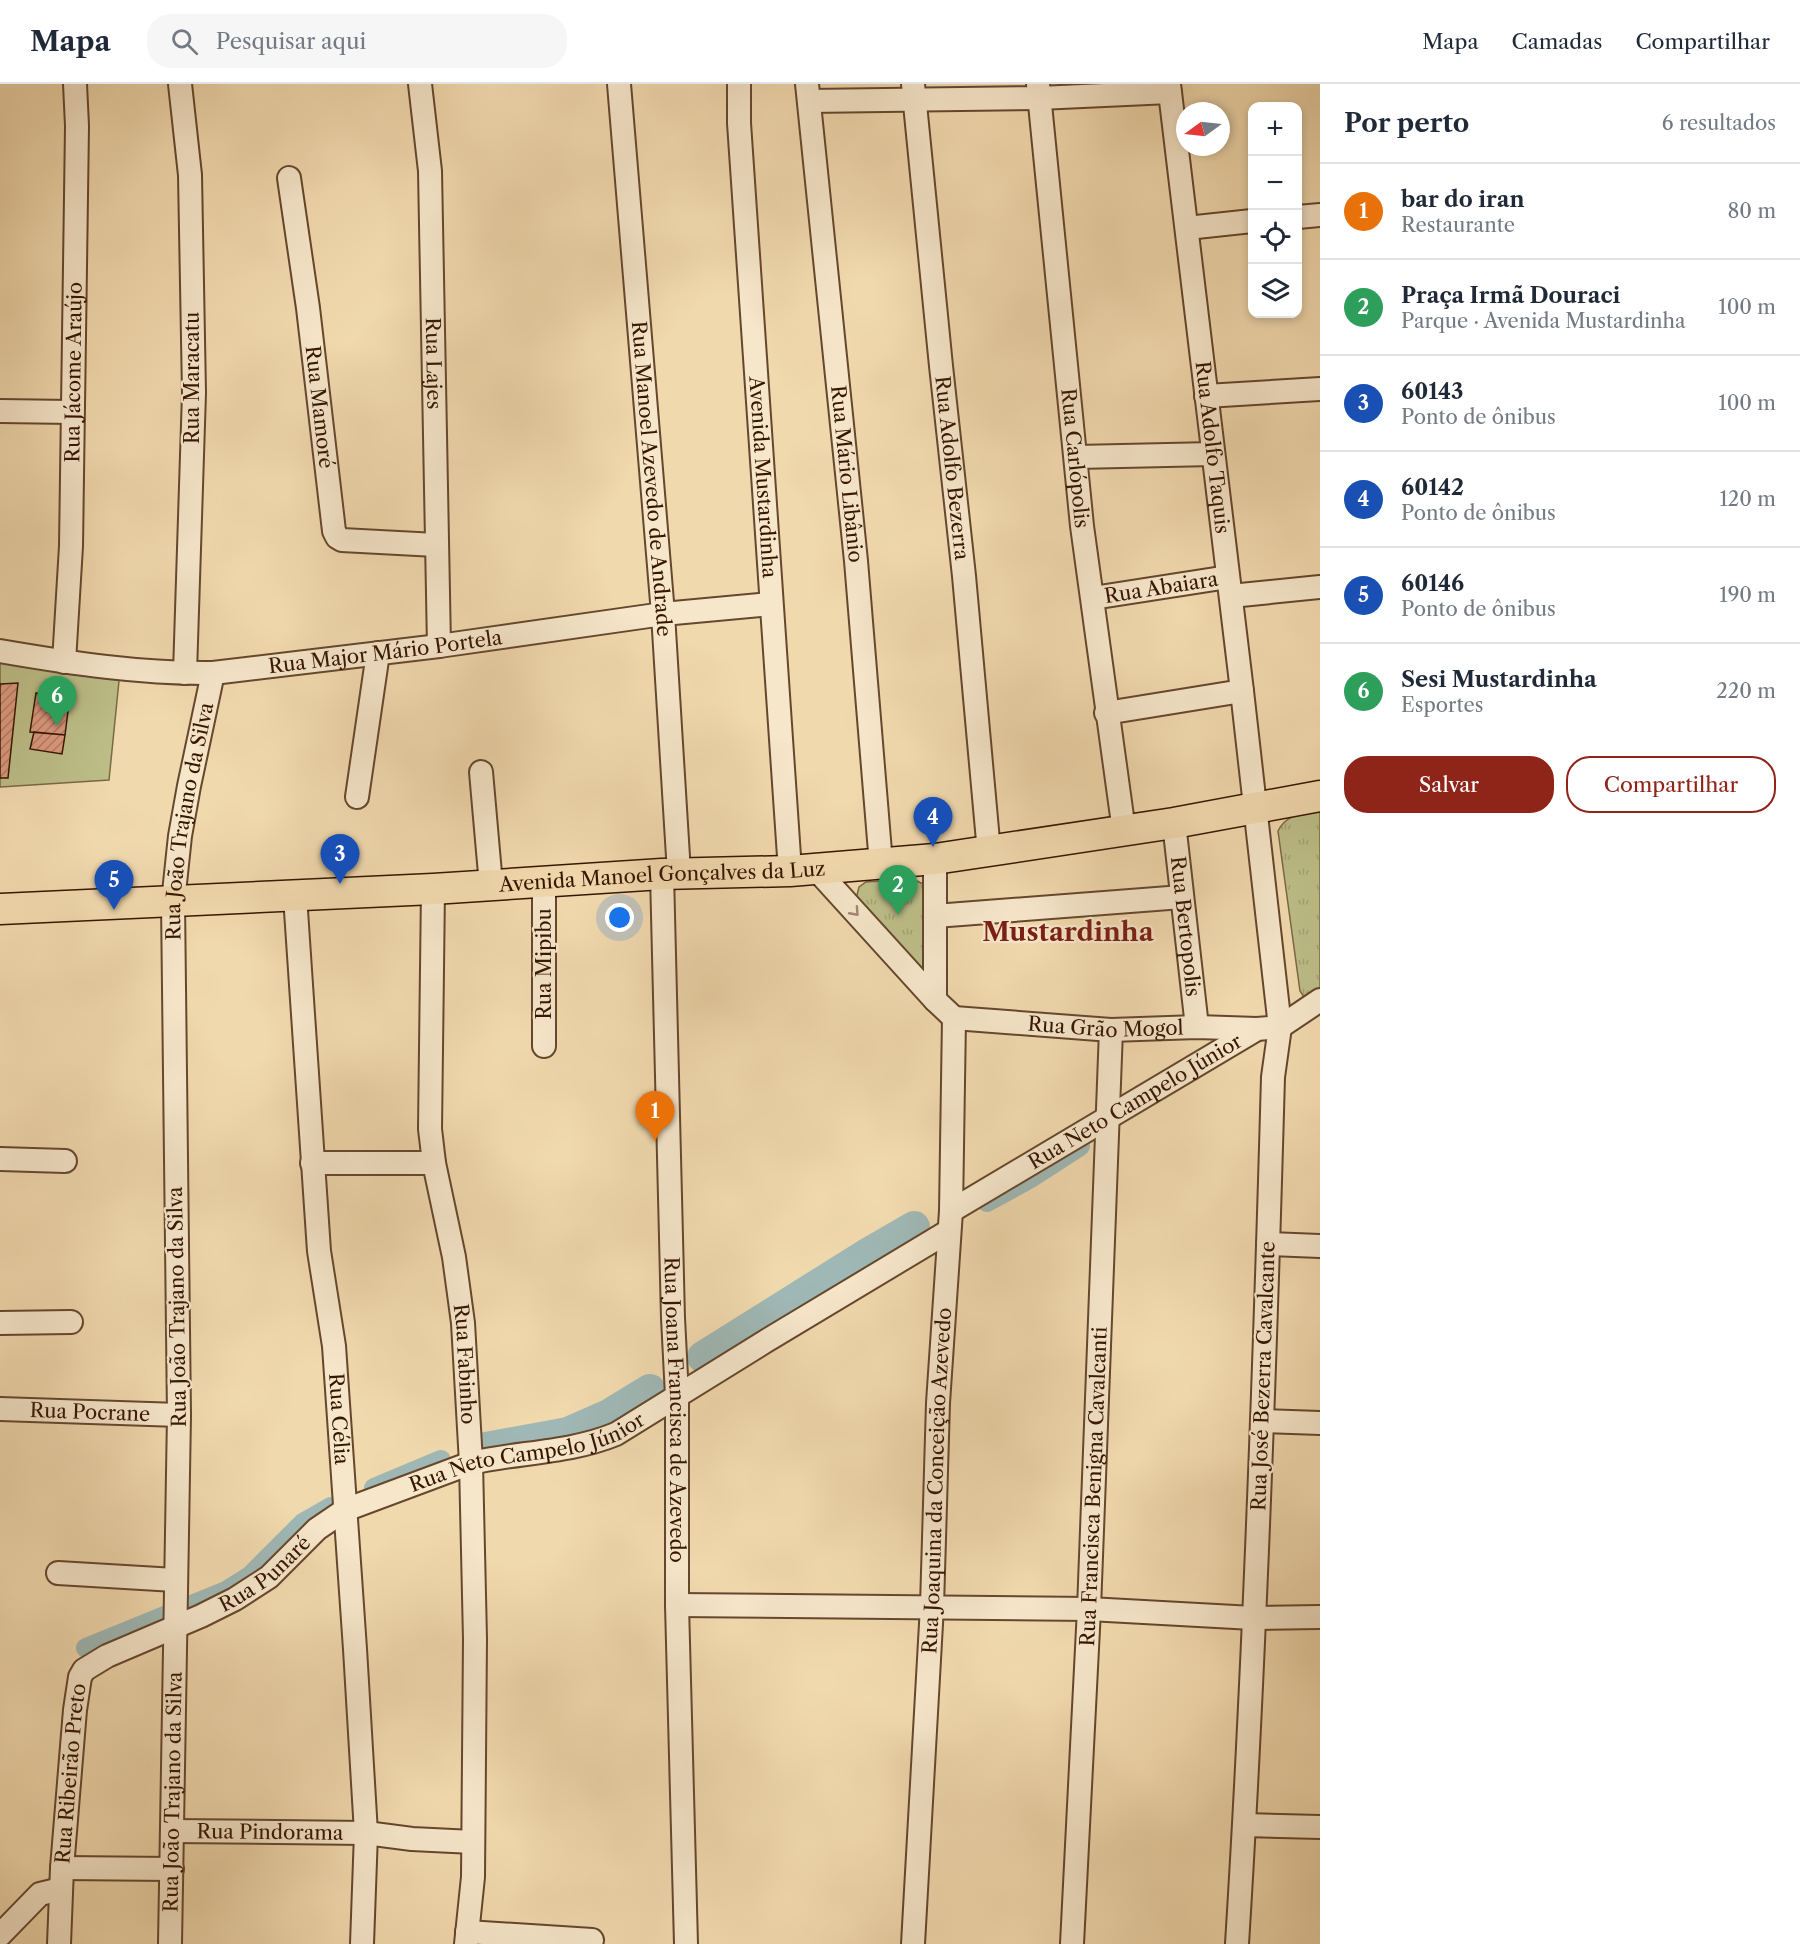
<!DOCTYPE html>
<html lang="pt">
<meta charset="utf-8">
<style>
:root{--surface:#fff;--page:#f6f6f7;--text:#1f2937;--muted:#747a83;--line:#e0e1e3;--accent:#8f2418}
body{margin:0;font-family:"Libre Caslon Text",serif;background:var(--page);color:var(--text)}
.controls{position:absolute;right:18px;top:18px;display:grid;overflow:hidden;border-radius:12px;box-shadow:0 3px 9px #0003}
.controls button{width:54px;height:54px;display:grid;place-items:center;padding:0;border:0;border-bottom:2px solid var(--line);background:var(--surface);color:var(--text);font:30px sans-serif}
.compass{position:absolute;left:1176px;top:18px;width:54px;height:54px;border-radius:50%;background:var(--surface);box-shadow:0 3px 9px #0003;rotate:255deg}
.you{position:absolute;left:620px;top:834px;width:21px;height:21px;margin:-15px;border:4px solid #fff;border-radius:50%;background:#1a73e8;box-shadow:0 0 0 9px #1a73e833}
.badge{display:grid;place-items:center;width:39px;height:39px;border-radius:50%;background:var(--accent);color:#fff;font-size:20px;font-weight:700}
.pin{position:absolute;translate:-50% -50px;filter:drop-shadow(0 2px 3px #0008)}
.pin::after{content:'';position:absolute;top:32px;width:21px;height:18px;background:inherit;clip-path:polygon(0 0,100% 0,50% 100%)}
.list{margin:0;padding:0;list-style:none}
h2{display:flex;justify-content:space-between;align-items:center;height:78px;margin:0;padding:0 24px;font-size:26px}
h2 small{font-size:20px;font-weight:400;color:var(--muted)}
.list li{display:grid;grid-template-columns:39px 1fr auto;gap:18px;align-items:center;box-sizing:border-box;height:96px;padding:0 24px;border-top:2px solid var(--line)}
.list b{display:block;font-size:22px;white-space:nowrap}
.list p{margin:0;font-size:20px;white-space:nowrap;color:var(--muted)}
.list em{font-size:20px;font-style:normal;color:var(--muted)}
.actions{display:flex;gap:12px;padding:18px 24px}
.actions a{flex:1;padding:14px 0;border:2px solid var(--accent);border-radius:24px;text-align:center;font-size:21px;color:var(--accent)}
.actions .main{background:var(--accent);color:#fff}
.icon{flex:none;width:33px;height:33px;fill:none;stroke:currentColor;stroke-width:2;stroke-linecap:round;stroke-linejoin:round}
.map{position:relative;flex:none;width:1320px;height:1860px;overflow:hidden}
header{display:flex;align-items:center;gap:36px;box-sizing:border-box;height:84px;padding:0 30px;background:var(--surface);border-bottom:2px solid var(--line)}
header strong{font-size:28px}
nav{display:flex;gap:33px;margin-inline-start:auto;font-size:21px}
.search{width:420px;height:54px;background:var(--page);display:flex;align-items:center;gap:15px;box-sizing:border-box;padding:0 21px;border-radius:24px;color:var(--muted);font-size:22px}
main{display:flex}
aside{flex:1;background:var(--surface)}
.map>svg:first-child{display:block}
.grass{fill:url(#grass-tufts);stroke:#7a6a45;stroke-width:1.5}
.pitch{fill:#bdbe88;stroke:#7a6a45;stroke-width:1.5}
.lines{fill:none;stroke-linecap:round;stroke-linejoin:round}
.canal{stroke:#9fb8b5;stroke-width:20}
.river{stroke:#9fb8b5;stroke-width:32}
.building{fill:url(#building-hatch);stroke:#361602;stroke-width:1.5}
.minor-casing{stroke:#65472d;stroke-width:26}
.major-casing{stroke:#361602;stroke-width:33}
.minor{stroke:#f6e6ca;stroke-width:22}
.major{stroke:#f1d9ae;stroke-width:30}
.oneway{stroke:#a08870}
.labels{text-anchor:middle;dominant-baseline:central;stroke-width:4.5;stroke-linejoin:round;paint-order:stroke}
.street-label{font-size:20px;fill:#361602;stroke:#f6e6ca}
.district-label{font-size:26px;font-weight:bold;fill:#7a1f14;stroke:#f6e6ca}
</style>
<header>
<strong>Mapa</strong>
<div class="search"><svg class="icon" aria-label="search" viewBox="0 0 24 24"><circle cx="10" cy="10" r="6"/><path d="M15 15l6 6"/></svg>Pesquisar aqui</div>
<nav><a>Mapa</a><a>Camadas</a><a>Compartilhar</a></nav>
</header>
<main>
<div class="map">
<svg width="1320" height="1860" viewBox="0 0 1320 1860">
<defs>
<pattern id="grass-tufts" width="24" height="20" patternUnits="userSpaceOnUse" patternTransform="scale(1.5)"><rect width="24" height="20" fill="#bdbe88"/><path d="M3 7l-1-3M5 7V3M7 7l1-3M15 17l-1-3M17 17v-4M19 17l1-3" fill="none" stroke="#a3a374"/></pattern>
<pattern id="building-hatch" width="6" height="6" patternUnits="userSpaceOnUse" patternTransform="scale(1.5)"><rect width="6" height="6" fill="#dc997e"/><path d="M-1 1l2-2M0 6l6-6M5 7l2-2" fill="none" stroke="#b37c65"/></pattern>
</defs>
<rect width="100%" height="100%" fill="#f1d9ae"/>
<filter id="stains"><feTurbulence type="fractalNoise" baseFrequency=".00333" numOctaves="4"/><feColorMatrix values="0 0 0 0 .2 0 0 0 0 .09 0 0 0 0 .02 0 0 0 .5 -.17"/></filter>
<radialGradient id="worn" r=".72"><stop offset=".6" stop-color="#630" stop-opacity="0"/><stop offset="1" stop-color="#630" stop-opacity=".3"/></radialGradient>
<path class="grass" d="M1320,726V912L1304,913L1300,907L1278,747C1286,730 1303,730 1320,726Z
M913,795L925,801L928,881L919,884L856,815L859,803L866,798Z"/>
<path class="pitch" d="M0,578L120,587L109,696L0,703Z"/>
<g class="lines">
<path class="canal" d="M987,1118L1029,1095L1080,1062
M374,1404L441,1376
M86,1564L226,1507L250,1492L303,1439L331,1423"/>
<path class="river" d="M703,1273L869,1169L914,1143
M486,1364L568,1349L609,1331L650,1306"/>
</g>
<path class="building" d="M18,599L8,694H0V600Z
M36,609L70,611L65,651L30,648Z
M34,648L65,651L62,670L30,665Z"/>
<g class="lines">
<defs>
<g id="minor">
<path d="M180,0L190,91L194,309L185,589"/>
<path id="s1" d="M420,0L430,87L439,562"/>
<path id="s2" d="M619,0L663,530L679,789"/>
<path id="s3" d="M739,0V39L790,787"/>
<path id="s4" d="M807,0L856,477L881,780"/>
<path id="s5" d="M913,0L941,282L964,492L989,768"/>
<path id="s6" d="M1038,0L1082,442L1124,747"/>
<path id="s7" d="M1169,0L1242,607L1280,943L1273,993C1265,1282 1255,1572 1237,1860"/>
<path d="M809,17L1039,14L1170,8"/>
<path id="s8" d="M289,94L308,224L334,447L337,453L342,456L436,461"/>
<path d="M1298,133L1320,131"/>
<path d="M1187,144L1252,137"/>
<path d="M1206,312L1320,305"/>
<path d="M0,327L72,328"/>
<path d="M1076,373L1213,370"/>
<path d="M1231,512L1320,503"/>
<path id="s9" d="M1093,514L1228,493"/>
<path id="s10" d="M0,567C70,579 142,590 213,589L439,562L663,530L771,520"/>
<path id="s11" d="M64,578L71,462L77,42L75,0"/>
<path d="M1106,629L1242,607"/>
<path d="M481,688L491,801"/>
<path d="M357,713L378,569"/>
<path id="s12" d="M1174,739L1197,943"/>
<path d="M935,775V916"/>
<path d="M816,785L935,916L954,934"/>
<path id="s13" d="M662,790L673,1234L677,1312V1521L686,1860"/>
<path id="s14" d="M433,805L430,1045L434,1079L454,1173L463,1239L471,1379L475,1555L473,1793L466,1860"/>
<path id="s15" d="M295,812L319,1167L334,1262L355,1565L366,1749L362,1860"/>
<path d="M935,832L1182,813"/>
<path id="s16" d="M954,934L1111,946L1197,943L1257,945"/>
<path d="M544,962V798"/>
<path d="M0,1075L65,1077"/>
<path d="M312,1079H434"/>
<path id="s17" d="M951,1127L1257,945L1280,943L1320,916"/>
<path d="M1268,1160L1320,1162"/>
<path d="M0,1239L71,1238"/>
<path id="s18" d="M0,1325L179,1331"/>
<path d="M1262,1337L1320,1339"/>
<path d="M58,1489L175,1496"/>
<path d="M677,1521L1089,1525L1253,1534L1320,1533"/>
<path d="M1245,1741L1320,1743"/>
<path id="s19" d="M172,1747L366,1749L412,1755L473,1758"/>
<path d="M62,1784L172,1785"/>
<path d="M467,1848L592,1856"/>
<path d="M0,1851L40,1810L61,1805"/>
<path id="s20" d="M59,1860L62,1784L75,1626L80,1593L84,1586L107,1572L201,1532L235,1515L269,1493L317,1445L345,1426L471,1379C519,1368 570,1369 616,1350L766,1257L949,1147"/>
<path id="s21" d="M170,1860L179,1331L173,818L180,752L189,702L213,589"/>
<path id="s22" d="M913,1860L932,1522L938,1319L951,1127L954,934"/>
<path id="s23" d="M1072,1860L1089,1525L1111,946"/>
</g>
<g id="major">
<path id="s24" d="M0,825L433,805L662,790L790,787L935,775L1174,739L1320,712"/>
</g>
</defs>
<use href="#minor" class="minor-casing"/>
<use href="#major" class="major-casing"/>
<use href="#minor" class="minor"/>
<use href="#major" class="major"/>
</g>
<defs><path id="oneway-chevron" d="M-2-3.5L2.5 0L-2 3.5" fill="none" stroke-width="1.6" stroke-linecap="round" stroke-linejoin="round" transform="scale(1.5)"/></defs>
<use class="oneway" href="#oneway-chevron" transform="translate(855 828) rotate(48)"/>
<g class="labels">
<g class="street-label">
<text stroke="none"><textPath href="#s1" startOffset="280">Rua Lajes</textPath></text>
<text stroke="none"><textPath href="#s11" startOffset="290">Rua Jácome Araújo</textPath></text>
<text transform="translate(192 294) rotate(-90)">Rua Maracatu</text>
<text stroke="none"><textPath href="#s8" startOffset="231">Rua Mamoré</textPath></text>
<text stroke="none"><textPath href="#s7" startOffset="366">Rua Adolfo Taquis</textPath></text>
<text stroke="none"><textPath href="#s6" startOffset="376">Rua Carlópolis</textPath></text>
<text stroke="none"><textPath href="#s5" startOffset="386">Rua Adolfo Bezerra</textPath></text>
<text stroke="none"><textPath href="#s4" startOffset="392">Rua Mário Libânio</textPath></text>
<text stroke="none"><textPath href="#s3" startOffset="394">Avenida Mustardinha</textPath></text>
<text stroke="none"><textPath href="#s2" startOffset="396">Rua Manoel Azevedo de Andrade</textPath></text>
<text stroke="none"><textPath href="#s9" startOffset="69">Rua Abaiara</textPath></text>
<text stroke="none"><textPath href="#s10" startOffset="388">Rua Major Mário Portela</textPath></text>
<text stroke="none"><textPath href="#s21" startOffset="1124">Rua João Trajano da Silva</textPath></text>
<text stroke="none"><textPath href="#s24" startOffset="663">Avenida Manoel Gonçalves da Luz</textPath></text>
<text stroke="none"><textPath href="#s12" startOffset="104">Rua Bertopolis</textPath></text>
<text transform="translate(544 880) rotate(-90)">Rua Mipibu</text>
<text stroke="none"><textPath href="#s16" startOffset="152">Rua Grão Mogol</textPath></text>
<text stroke="none"><textPath href="#s17" startOffset="214">Rua Neto Campelo Júnior</textPath></text>
<text transform="translate(177 1223) rotate(-91)">Rua João Trajano da Silva</text>
<text stroke="none"><textPath href="#s14" startOffset="478">Rua Fabinho</textPath></text>
<text transform="translate(1263 1292) rotate(-88)">Rua José Bezerra Cavalcante</text>
<text stroke="none"><textPath href="#s13" startOffset="536">Rua Joana Francisca de Azevedo</textPath></text>
<text stroke="none"><textPath href="#s18" startOffset="90">Rua Pocrane</textPath></text>
<text stroke="none"><textPath href="#s15" startOffset="525">Rua Célia</textPath></text>
<text stroke="none"><textPath href="#s20" startOffset="777">Rua Neto Campelo Júnior</textPath></text>
<text stroke="none"><textPath href="#s22" startOffset="464">Rua Joaquina da Conceição Azevedo</textPath></text>
<text stroke="none"><textPath href="#s23" startOffset="458">Rua Francisca Benigna Cavalcanti</textPath></text>
<text stroke="none"><textPath href="#s20" startOffset="482">Rua Punaré</textPath></text>
<text stroke="none"><textPath href="#s20" startOffset="171">Rua Ribeirão Preto</textPath></text>
<text stroke="none"><textPath href="#s21" startOffset="152">Rua João Trajano da Silva</textPath></text>
<text stroke="none"><textPath href="#s19" startOffset="98">Rua Pindorama</textPath></text>
</g>
<g class="district-label">
<text x="1068" y="848">Mustardinha</text>
</g>
</g>
<rect width="100%" height="100%" filter="url(#stains)"/>
<rect width="100%" height="100%" fill="url(#worn)"/>
</svg>
<div class="controls">
<button>+</button>
<button>−</button>
<button><svg class="icon" aria-label="locate" viewBox="0 0 24 24"><circle cx="12" cy="12" r="6"/><path d="M12 2v4M12 18v4M2 12h4M18 12h4"/></svg></button>
<button><svg class="icon" aria-label="layers" viewBox="0 0 24 24"><path d="M12 4l9 5-9 5-9-5zM3 14l9 5 9-5"/></svg></button>
</div>
<svg class="compass" viewBox="-18 -18 36 36"><path d="M0-13l5 13h-10z" fill="#e53935"/><path d="M0 13l5-13h-10z" fill="#747a83"/></svg>
<div class="you"></div>
<div class="pin badge" style="left:655px;top:1057px;background:#e8710a">1</div>
<div class="pin badge" style="left:898px;top:831px;background:#2e9e5b">2</div>
<div class="pin badge" style="left:340px;top:800px;background:#1a4fb4">3</div>
<div class="pin badge" style="left:933px;top:763px;background:#1a4fb4">4</div>
<div class="pin badge" style="left:114px;top:826px;background:#1a4fb4">5</div>
<div class="pin badge" style="left:57px;top:642px;background:#2e9e5b">6</div>
</div>
<aside>
<h2>Por perto<small>6 resultados</small></h2>
<ul class="list">
<li><span class="badge" style="background:#e8710a">1</span><div><b>bar do iran</b><p>Restaurante</p></div><em>80 m</em></li>
<li><span class="badge" style="background:#2e9e5b">2</span><div><b>Praça Irmã Douraci</b><p>Parque · Avenida Mustardinha</p></div><em>100 m</em></li>
<li><span class="badge" style="background:#1a4fb4">3</span><div><b>60143</b><p>Ponto de ônibus</p></div><em>100 m</em></li>
<li><span class="badge" style="background:#1a4fb4">4</span><div><b>60142</b><p>Ponto de ônibus</p></div><em>120 m</em></li>
<li><span class="badge" style="background:#1a4fb4">5</span><div><b>60146</b><p>Ponto de ônibus</p></div><em>190 m</em></li>
<li><span class="badge" style="background:#2e9e5b">6</span><div><b>Sesi Mustardinha</b><p>Esportes</p></div><em>220 m</em></li>
</ul>
<div class="actions"><a class="main">Salvar</a><a>Compartilhar</a></div>
</aside>
</main>
